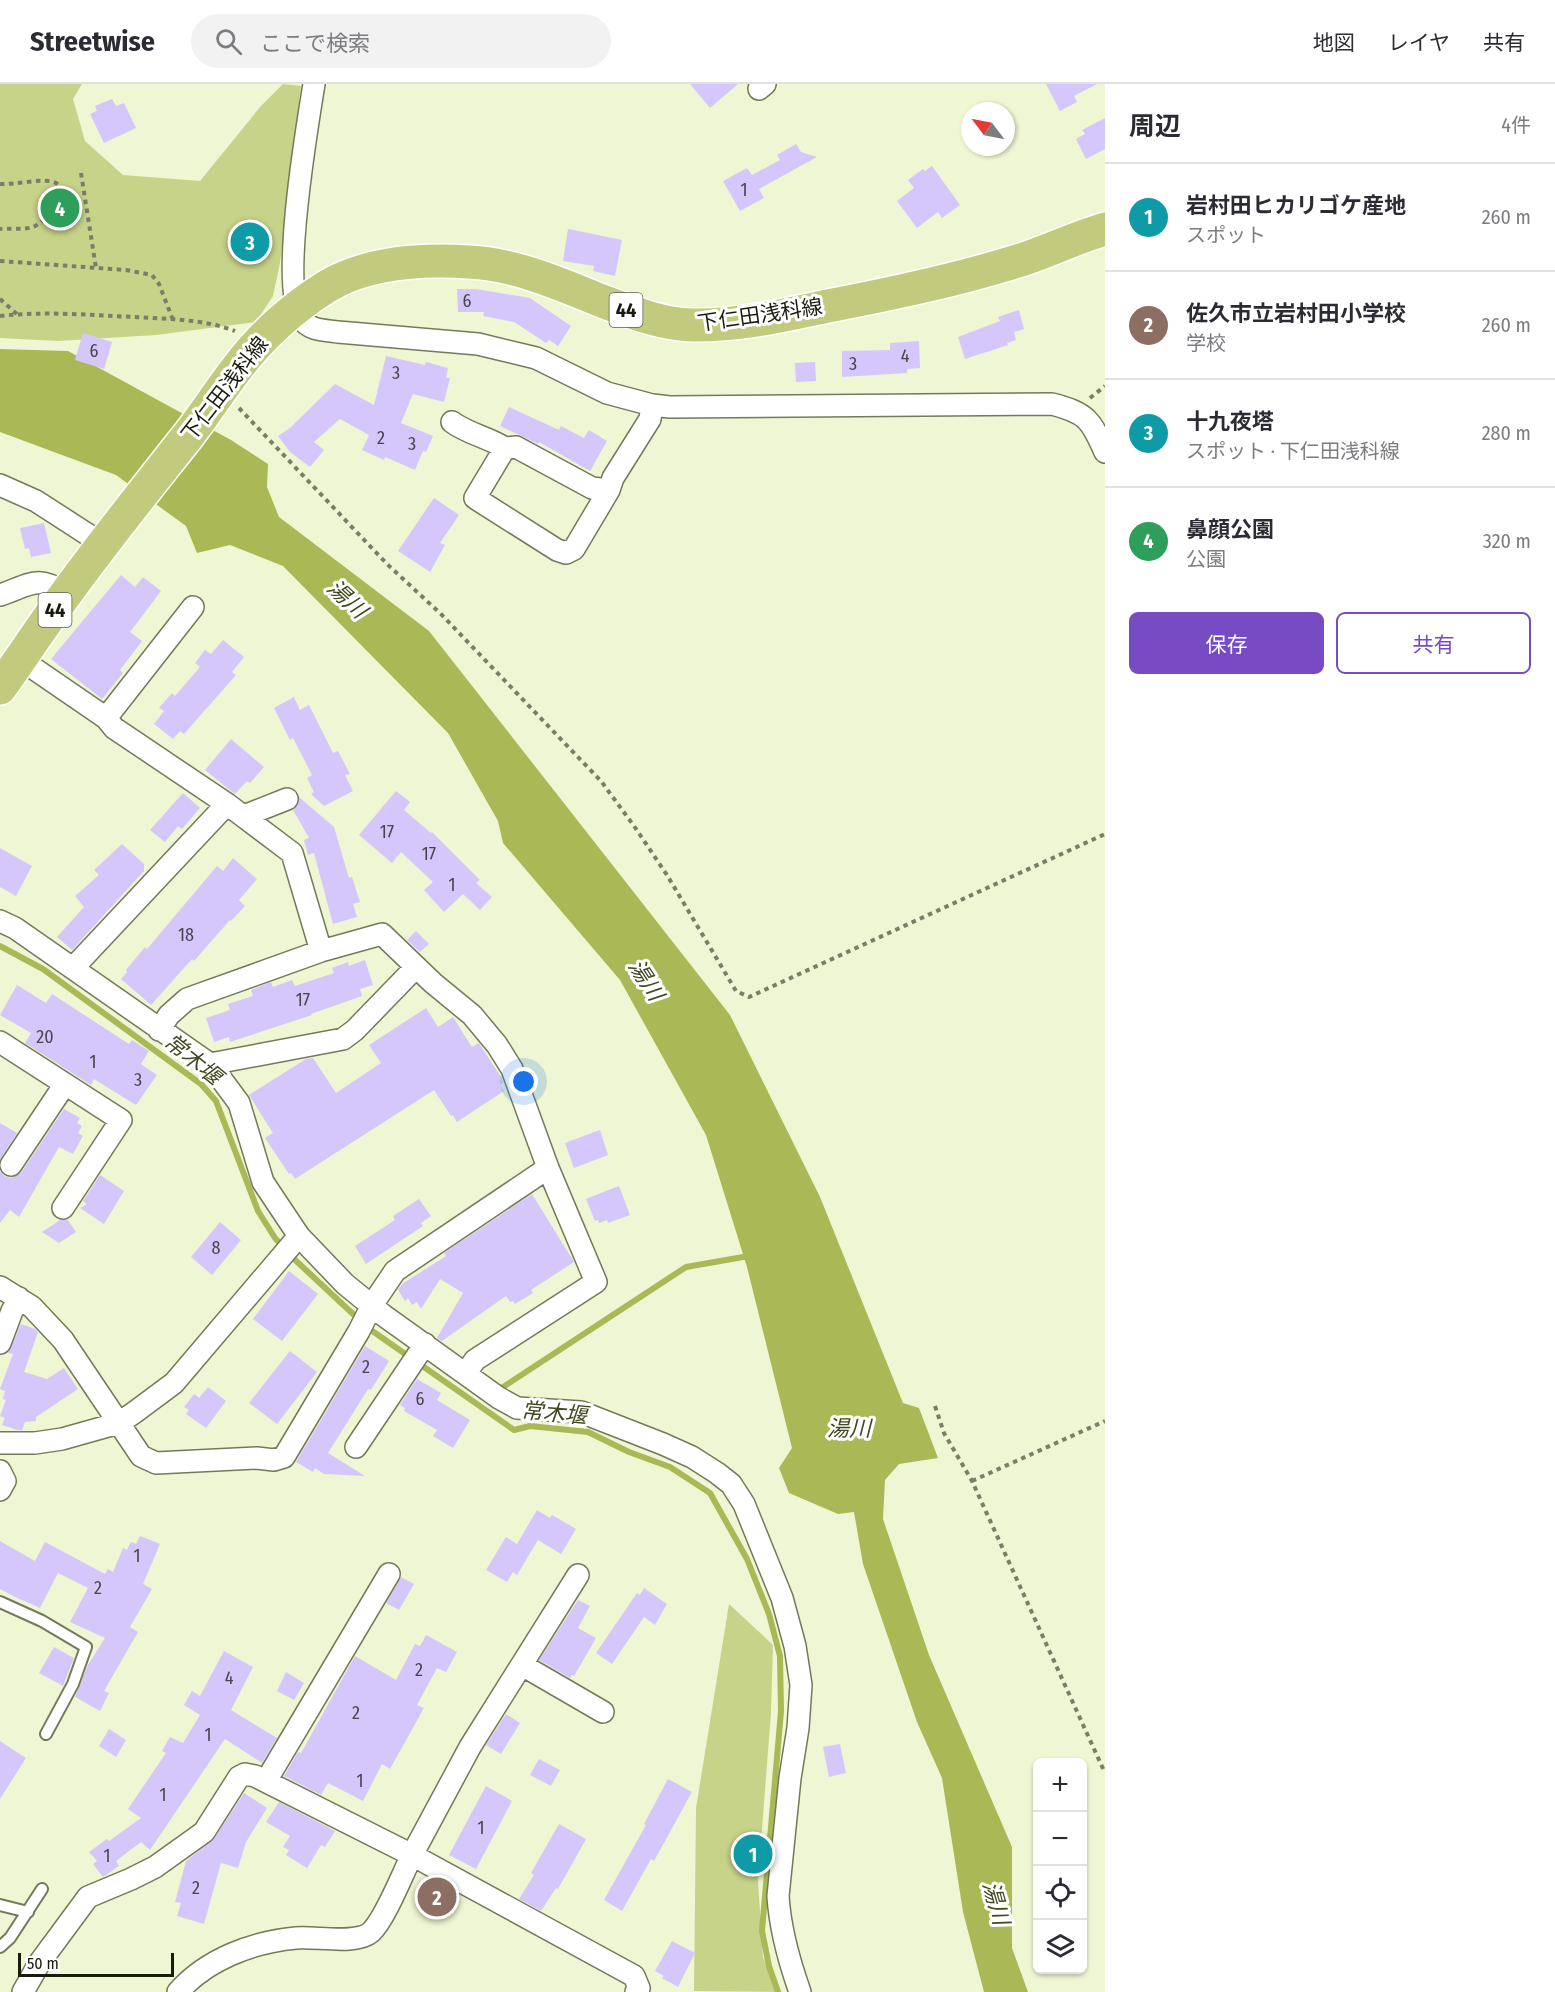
<!DOCTYPE html>
<html lang="ja">
<meta charset="utf-8">
<style>
:root{--surface:#fff;--page:#f2f2f3;--text:#2b2b33;--muted:#7c7c81;--line:#e1e1e2;--accent:#774bc4}
body{margin:0;font-family:"Fira Sans Condensed","Noto Sans JP",sans-serif;background:var(--page);color:var(--text)}
.controls{position:absolute;right:18px;bottom:18px;display:grid;overflow:hidden;border-radius:9px;box-shadow:0 2px 4px #0004}
.controls button{width:54px;height:54px;display:grid;place-items:center;padding:0;border:0;border-bottom:2px solid var(--line);background:var(--surface);color:var(--text);font:30px sans-serif}
.compass{position:absolute;left:961px;top:18px;width:54px;height:54px;border-radius:50%;background:var(--surface);box-shadow:0 2px 4px #0004;rotate:302deg}
.scale{position:absolute;left:18px;bottom:15px;width:156px;box-sizing:border-box;padding-left:6px;border:3px solid #191b0f;border-top:0;font-size:16px;line-height:21px;white-space:nowrap;color:#191b0f;-webkit-text-stroke:4px #fff;paint-order:stroke}
.you{position:absolute;left:524px;top:998px;width:21px;height:21px;margin:-15px;border:4px solid #fff;border-radius:50%;background:#1a73e8;box-shadow:0 0 0 9px #1a73e833}
.badge{display:grid;place-items:center;width:39px;height:39px;border-radius:50%;background:var(--accent);color:#fff;font-size:20px;font-weight:700}
.pin{position:absolute;translate:-50% -50%;border:3px solid #fff;box-shadow:0 2px 6px #0006}
.list{margin:0;padding:0;list-style:none}
h2{display:flex;justify-content:space-between;align-items:center;height:78px;margin:0;padding:0 24px;font-size:26px}
h2 small{font-size:20px;font-weight:400;color:var(--muted)}
.list li{display:grid;grid-template-columns:39px 1fr auto;gap:18px;align-items:center;box-sizing:border-box;height:108px;padding:0 24px;border-top:2px solid var(--line)}
.list b{display:block;font-size:22px;white-space:nowrap}
.list p{margin:0;font-size:20px;white-space:nowrap;color:var(--muted)}
.list em{font-size:20px;font-style:normal;color:var(--muted)}
.actions{display:flex;gap:12px;padding:18px 24px}
.actions a{flex:1;padding:14px 0;border:2px solid var(--accent);border-radius:9px;text-align:center;font-size:21px;color:var(--accent)}
.actions .main{background:var(--accent);color:#fff}
.icon{flex:none;width:33px;height:33px;fill:none;stroke:currentColor;stroke-width:2;stroke-linecap:round;stroke-linejoin:round}
.map{position:relative;flex:none;width:1105px;height:1908px;overflow:hidden}
header{display:flex;align-items:center;gap:36px;box-sizing:border-box;height:84px;padding:0 30px;background:var(--surface);border-bottom:2px solid var(--line)}
header strong{font-size:28px}
nav{display:flex;gap:33px;margin-inline-start:auto;font-size:21px}
.search{width:420px;height:54px;background:var(--page);display:flex;align-items:center;gap:15px;box-sizing:border-box;padding:0 21px;border-radius:33px;color:var(--muted);font-size:22px}
main{display:flex}
aside{flex:1;background:var(--surface)}
.map>svg:first-child{display:block}
.green{fill:#c8d38a}
.water{fill:#aab855}
.lines{fill:none;stroke-linecap:round;stroke-linejoin:round}
.stream{stroke:#aab855;stroke-width:6}
.building{fill:#d5c7fc}
.lane-casing{stroke:#74795a;stroke-width:14}
.street-casing{stroke:#74795a;stroke-width:24}
.primary-casing{stroke:#fff;stroke-width:36}
.path{stroke:#7a7e68;stroke-width:4;stroke-dasharray:4.5 4.5;stroke-linecap:butt}
.lane{stroke:#fff;stroke-width:10}
.street{stroke:#fff;stroke-width:21}
.primary{stroke:#c2ca7e;stroke-width:33}
.labels{text-anchor:middle;dominant-baseline:central;stroke-width:6;stroke-linejoin:round;paint-order:stroke}
.number-label{font-size:18px;fill:#48464a}
.shield{fill:#fff;stroke:#5e5f57;stroke-width:1.5}
.shield-label{font-size:20px;font-weight:bold;fill:#191b0f}
.street-label{font-size:21px;fill:#191b0f;stroke:#fff}
.water-label{font-size:22px;font-style:italic;fill:#42481f;stroke:#fff}
</style>
<header>
<strong>Streetwise</strong>
<div class="search"><svg class="icon" aria-label="search" viewBox="0 0 24 24"><circle cx="10" cy="10" r="6"/><path d="M15 15l6 6"/></svg>ここで検索</div>
<nav><a>地図</a><a>レイヤ</a><a>共有</a></nav>
</header>
<main>
<div class="map">
<svg width="1105" height="1908" viewBox="0 0 1105 1908">
<rect width="100%" height="100%" fill="#eff6d3"/>
<path class="green" d="M0,0H82L73,15L85,57L123,91L200,97L261,22L283,0L301,2L280,179L273,212L256,238L156,251L58,257L0,254Z
M729,1520L773,1561L771,1629L758,1797L763,1873L776,1908L694,1907L696,1724Z"/>
<path class="water" d="M0,265L68,267L231,356L268,380L267,403L279,433L429,547L730,931L820,1113L903,1319L919,1324L938,1374L899,1380L885,1396L883,1435L929,1571L1012,1763V1864L1028,1908H984L963,1828L942,1694L917,1638L863,1480L854,1428L838,1430L789,1409L779,1384L792,1364L747,1183L706,1051L620,896L503,759L498,737L448,649L283,482L230,461L197,469L186,442L116,391L0,348Z"/>
<g class="lines">
<path class="stream" d="M0,862L43,885L201,1000L216,1017L258,1127L275,1154L293,1174L368,1244L514,1346L530,1342L588,1348L629,1368L670,1383L710,1409L747,1475L769,1530L780,1572L781,1627L762,1847L769,1882L778,1908
M497,1307L686,1183L749,1172"/>
</g>
<path class="building" d="M690,0H738L710,24Z
M1046,0H1097L1074,12L1077,18L1060,27Z
M112,15L116,22L124,19L136,44L104,59L90,30L97,27L95,22Z
M1105,34V65L1086,75L1076,55L1085,50L1082,46Z
M796,60L801,68L817,73L759,105L764,114L740,127L723,97L747,84L752,91L780,76L777,71Z
M932,82L960,121L942,134L938,128L917,144L897,117L914,104L908,96L923,85L925,87Z
M568,145L622,156L615,192L593,187L594,182L563,177Z
M457,205H476L530,214L571,242L558,262L549,256L546,259L514,238L483,232L484,228H458Z
M1019,226L1024,245L1014,248L1016,256L1007,259L1008,261L965,275L958,253L1000,237L998,233Z
M83,249L112,258L104,285L75,276Z
M919,257L920,284L907,285V289L842,293V267L890,266V259Z
M386,272L425,281L426,278L448,284L446,294H450L444,318L413,310L401,339L433,352L426,368L423,367L415,386L385,373L384,376L362,366L369,351L340,335L314,358L324,366L310,383L290,368L278,352L290,344L335,300L374,321Z
M815,278L816,297L796,298L795,279Z
M509,323L559,346L561,342L584,354L589,346L607,357L590,387L539,358L538,360L500,342Z
M434,414L459,431L440,459L445,461L430,488L398,467Z
M44,439L51,469L31,473L29,464L25,465L20,444Z
M121,491L135,503L143,493L161,507L130,548L142,557L120,586L123,589L102,615L51,575Z
M223,556L244,573L232,588L236,591L184,650L180,647L173,655L154,640L164,627L159,624L172,609L175,612L200,583L195,579L205,566L211,570Z
M294,613L300,626L309,621L333,669L338,667L350,690L345,691L353,707L324,722L311,710L314,708L307,694L312,691L293,654L290,656L274,624Z
M231,655L264,683L250,699L247,697L235,710L205,686Z
M396,707L410,718L404,726L431,749L432,748L480,796L476,799L492,813L480,826L463,810L444,828L424,806L433,798L401,768L392,779L359,751Z
M183,709L200,724L182,745L178,742L165,758L150,746Z
M299,713L334,743L349,794L352,793L360,818L353,820L357,833L333,840L314,769L308,771L304,756L309,754L293,726L297,722Z
M122,760L144,780V787L72,866L57,853L84,823L75,812L99,791L94,786Z
M0,764L32,782L16,812L0,803Z
M233,774L257,795L239,816L245,822L231,837L230,836L194,877L192,875L151,921L121,895L127,888L126,886L145,863L147,865L217,782L223,787Z
M416,847L429,860L420,868L407,856Z
M365,876L373,901L360,905L362,912L311,930L312,931L230,958L229,953L214,958L206,934L230,926L228,920L253,912L251,906L271,898L273,903L292,896L295,902L334,889L332,884L348,878L349,882Z
M17,901L46,919L52,910L129,960L132,956L149,967L141,980L157,991L136,1021L94,995L91,1001L25,959L31,949L0,931Z
M426,924L438,943L453,933L472,963L479,959L501,993L503,999L500,1001L504,1007L457,1038L453,1031L451,1032L434,1006L295,1095L291,1089L289,1090L265,1054L273,1049L249,1011L306,975L313,974L336,1009L381,979L369,961Z
M64,1025L80,1034L77,1039L82,1042L78,1049L83,1052L73,1070L59,1063L19,1133L10,1126L0,1139V1087L4,1092L11,1094L21,1089Z
M0,1039L17,1049L0,1075Z
M600,1046L608,1071L574,1084L565,1059Z
M100,1091L124,1107L104,1140L80,1124L87,1120L83,1117Z
M619,1102L630,1131L608,1139L607,1136L599,1139L598,1136L595,1137L586,1115Z
M532,1110L574,1178L531,1206L533,1209L515,1220L513,1217L510,1218L506,1212L442,1257L437,1254L463,1209L440,1195L421,1225L417,1218L412,1221L408,1214L405,1217L398,1206L402,1200L446,1172L444,1169Z
M419,1115L431,1132L421,1139L423,1142L366,1180L355,1162L395,1136L393,1132Z
M60,1136H68L76,1148L59,1159L42,1148Z
M220,1138L241,1156L212,1191L191,1173Z
M289,1187L318,1210L282,1257L253,1235Z
M21,1240L35,1245L38,1248L24,1288L47,1295L64,1284L78,1305L36,1333V1337L25,1338L22,1346H17L2,1341L5,1334L0,1332L6,1316L3,1315L5,1307L0,1305L13,1270L8,1269Z
M365,1262L389,1277L371,1306L368,1305L328,1369L365,1392L324,1390L315,1384L313,1388L296,1378Z
M290,1267L317,1288L277,1340L249,1319Z
M417,1295L441,1309L437,1316L470,1336L453,1364L433,1352L437,1346L404,1327L405,1324L400,1321Z
M208,1303L226,1317L206,1344L186,1330L189,1326L184,1323L194,1310L199,1314Z
M537,1426L550,1434L552,1431L576,1445L561,1470L538,1456L517,1491L513,1488L507,1498L486,1486L506,1453L517,1460Z
M140,1452L160,1460L143,1500L152,1505L130,1543L138,1548L104,1607L109,1609L100,1627L75,1613L88,1581L105,1554L70,1538L88,1504L58,1489L40,1524L15,1513L0,1505V1457L35,1477L45,1458L105,1490L108,1485L113,1488L123,1464L127,1466L131,1458L136,1460Z
M401,1493L414,1500L399,1526L386,1519Z
M644,1504L667,1520L655,1541L644,1533L612,1580L596,1569L637,1509L640,1511Z
M578,1516L590,1522L578,1544L596,1554L574,1592L572,1591L570,1594L539,1576Z
M426,1551L457,1568L446,1588L437,1584L417,1621L424,1624L390,1685L382,1680L363,1717L328,1699L321,1711L284,1692L298,1668L301,1669L355,1572L396,1596L415,1560L420,1562Z
M54,1563L74,1574L63,1602L39,1589Z
M224,1567L253,1583L231,1626L277,1654L262,1679L225,1655L150,1766L141,1758L116,1777L119,1782L103,1793L93,1780L97,1777L89,1768L107,1755L109,1757L141,1734L128,1725L166,1669L162,1667L170,1653L183,1659L200,1631L184,1621L192,1607L200,1612Z
M286,1588L304,1599L294,1616L277,1607Z
M506,1630L520,1639L501,1670L486,1661Z
M109,1645L126,1656L116,1673L99,1662Z
M0,1657L26,1674L0,1715Z
M840,1660L846,1689L829,1693L823,1663Z
M539,1675L560,1686L551,1702L530,1691Z
M668,1695L692,1708L654,1777L651,1775L622,1827L604,1816L646,1741L644,1740Z
M486,1702L512,1717L476,1785L449,1771Z
M244,1709L267,1724L246,1758L238,1784L221,1779L204,1840L177,1832L181,1819L175,1818L186,1777L214,1755Z
M279,1718L335,1747L325,1763L321,1761L307,1784L286,1771L289,1766L283,1763L290,1752L266,1738Z
M559,1740L586,1755L558,1805L556,1804L541,1827L519,1815L534,1791L531,1789Z
M672,1857L695,1869L678,1903L662,1894L664,1892L655,1887Z"/>
<g class="lines">
<defs>
<path id="lane" d="M0,1518L42,1537L86,1563L73,1600L46,1650
M0,1821L28,1828
M0,1863L10,1854L42,1805"/>
<path id="street" d="M314,0C307,43 280,202 301,234C309,247 325,246 338,248L478,260L536,274L607,309L652,321L670,323L1052,320C1087,329 1091,336 1105,368
M759,5L765,0
M452,338C468,350 488,353 505,364L516,363L592,404L609,406
M505,364L475,414L557,466L566,469L574,465L609,406L613,394L650,335L652,321
M0,401L36,417L104,461
M0,511C30,501 38,490 66,510
M20,575L106,634L114,644L227,720L292,769L321,867
M106,634L193,523
M244,732L287,715
M0,837L15,844L210,980L239,1019L263,1098L299,1152L345,1200L383,1231L499,1314L517,1324L581,1328L663,1360L692,1373L717,1389L731,1400L744,1420L782,1514L795,1562L801,1601L798,1644L790,1694L778,1812C780,1845 789,1877 800,1908
M73,884L227,720
M159,946L169,931L187,915L321,867L382,850L433,899L472,931L497,961L512,985L548,1084L596,1198L475,1276L466,1289
M0,958L121,1036L63,1124
M210,980L343,955L355,946L416,883
M11,1081L65,1000
M0,1203L32,1223L63,1256L141,1372L156,1379L257,1374L274,1376L284,1373L359,1247L372,1221L395,1187L548,1084
M0,1259L12,1227L19,1214
M0,1359H35L62,1355L119,1339L135,1328L174,1299L299,1152
M356,1363L425,1260
M0,1387L5,1397L0,1406
M522,1581L603,1628
M266,1697L389,1490
M23,1908L40,1878L88,1813L131,1795L155,1783L204,1748L239,1693L245,1690L255,1692L412,1771L470,1663L578,1491
M178,1908C207,1875 253,1858 296,1854C315,1852 357,1861 371,1848C385,1835 403,1789 412,1771L634,1892L639,1904L636,1908"/>
<path id="primary" d="M0,604C22,573 43,541 65,511C104,457 146,405 187,353C205,330 220,306 238,283C261,252 294,223 326,203C367,178 422,175 469,178C515,180 560,200 602,217C631,228 660,240 692,241C736,242 780,232 823,223C891,210 958,196 1024,175C1051,166 1077,153 1105,145"/>
</defs>
<use href="#lane" class="lane-casing"/>
<use href="#street" class="street-casing"/>
<use href="#primary" class="primary-casing"/>
<path class="path" d="M81,89L96,184
M0,100C14,101 46,93 56,99C72,109 44,139 33,143C24,146 10,144 0,145
M0,177L126,186L152,191L159,200L173,236
M0,215L17,230
M0,232C44,227 90,231 134,233C167,235 204,235 235,247
M1090,314L1105,302
M239,324L387,480L442,531L601,697L634,742L667,791L736,907L749,913L1105,750
M935,1322L944,1349L972,1397L1105,1689
M972,1397L1105,1337"/>
<use href="#lane" class="lane"/>
<use href="#street" class="street"/>
<use href="#primary" class="primary"/>
</g>
<g class="labels">
<g class="number-label">
<text x="744" y="106">1</text>
<text x="467" y="217">6</text>
<text x="94" y="267">6</text>
<text x="905" y="272">4</text>
<text x="853" y="280">3</text>
<text x="396" y="289">3</text>
<text x="381" y="354">2</text>
<text x="412" y="360">3</text>
<text x="387" y="748">17</text>
<text x="429" y="770">17</text>
<text x="452" y="801">1</text>
<text x="186" y="851">18</text>
<text x="303" y="916">17</text>
<text x="45" y="953">20</text>
<text x="93" y="978">1</text>
<text x="138" y="996">3</text>
<text x="216" y="1164">8</text>
<text x="366" y="1283">2</text>
<text x="420" y="1315">6</text>
<text x="137" y="1472">1</text>
<text x="98" y="1504">2</text>
<text x="419" y="1586">2</text>
<text x="229" y="1594">4</text>
<text x="356" y="1629">2</text>
<text x="208" y="1651">1</text>
<text x="360" y="1697">1</text>
<text x="163" y="1711">1</text>
<text x="481" y="1744">1</text>
<text x="107" y="1772">1</text>
<text x="196" y="1804">2</text>
</g>
<g class="shield">
<rect x="609.5" y="209" width="33" height="34" rx="4.5"/>
<rect x="38.5" y="509" width="33" height="34" rx="4.5"/>
</g>
<g class="shield-label">
<text x="626" y="226">44</text>
<text x="55" y="526">44</text>
</g>
<g class="street-label">
<text transform="translate(760 231) rotate(-8)">下仁田浅科線</text>
<text transform="translate(225 305) rotate(-52)">下仁田浅科線</text>
</g>
<g class="water-label">
<text transform="translate(347 515) rotate(43)">湯川</text>
<text transform="translate(646 896) rotate(57)">湯川</text>
<text transform="translate(193 975) rotate(39)">常木堰</text>
<text transform="translate(554 1329) rotate(5)">常木堰</text>
<text x="849" y="1344">湯川</text>
<text transform="translate(996 1819) rotate(74)">湯川</text>
</g>
</g>
</svg>
<div class="controls">
<button>+</button>
<button>−</button>
<button><svg class="icon" aria-label="locate" viewBox="0 0 24 24"><circle cx="12" cy="12" r="6"/><path d="M12 2v4M12 18v4M2 12h4M18 12h4"/></svg></button>
<button><svg class="icon" aria-label="layers" viewBox="0 0 24 24"><path d="M12 4l9 5-9 5-9-5zM3 14l9 5 9-5"/></svg></button>
</div>
<svg class="compass" viewBox="-18 -18 36 36"><path d="M0-13l5 13h-10z" fill="#e53935"/><path d="M0 13l5-13h-10z" fill="#7c7c81"/></svg>
<div class="scale">50 m</div>
<div class="you"></div>
<div class="pin badge" style="left:753px;top:1770px;background:#0f9aa8">1</div>
<div class="pin badge" style="left:437px;top:1813px;background:#8d6e63">2</div>
<div class="pin badge" style="left:250px;top:158px;background:#0f9aa8">3</div>
<div class="pin badge" style="left:60px;top:124px;background:#2e9e5b">4</div>
</div>
<aside>
<h2>周辺<small>4件</small></h2>
<ul class="list">
<li><span class="badge" style="background:#0f9aa8">1</span><div><b>岩村田ヒカリゴケ産地</b><p>スポット</p></div><em>260 m</em></li>
<li><span class="badge" style="background:#8d6e63">2</span><div><b>佐久市立岩村田小学校</b><p>学校</p></div><em>260 m</em></li>
<li><span class="badge" style="background:#0f9aa8">3</span><div><b>十九夜塔</b><p>スポット · 下仁田浅科線</p></div><em>280 m</em></li>
<li><span class="badge" style="background:#2e9e5b">4</span><div><b>鼻顔公園</b><p>公園</p></div><em>320 m</em></li>
</ul>
<div class="actions"><a class="main">保存</a><a>共有</a></div>
</aside>
</main>
